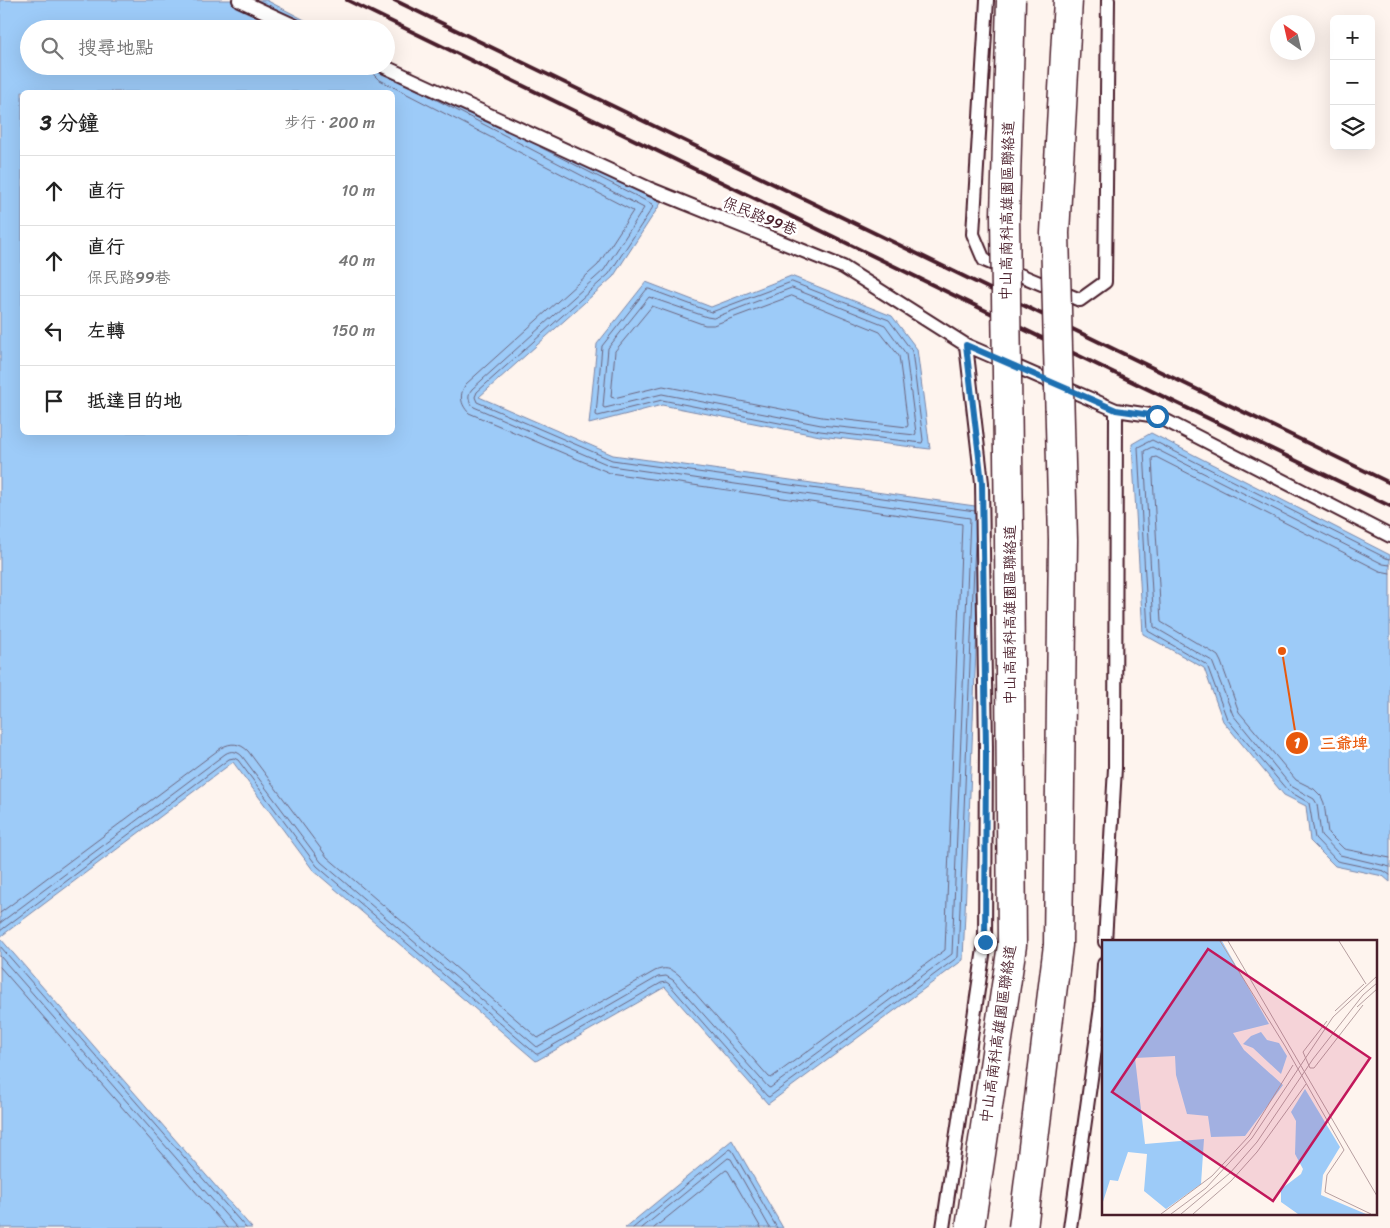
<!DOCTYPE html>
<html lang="zh-TW">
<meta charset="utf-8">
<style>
:root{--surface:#fff;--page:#f2f2f2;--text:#222;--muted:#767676;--line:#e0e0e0}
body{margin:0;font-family:Sriracha,"LXGW WenKai TC",sans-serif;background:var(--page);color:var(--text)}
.controls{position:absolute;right:15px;top:15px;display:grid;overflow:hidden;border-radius:8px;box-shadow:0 5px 20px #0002}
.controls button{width:45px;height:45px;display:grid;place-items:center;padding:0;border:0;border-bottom:1px solid var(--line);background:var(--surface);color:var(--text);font:25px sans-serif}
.compass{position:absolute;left:1270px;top:15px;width:45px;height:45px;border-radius:50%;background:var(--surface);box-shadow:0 5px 20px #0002;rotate:326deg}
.stop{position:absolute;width:15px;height:15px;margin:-11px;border:4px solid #1f6fb2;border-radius:50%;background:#fff}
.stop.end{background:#1f6fb2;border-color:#fff;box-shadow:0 1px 5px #0008}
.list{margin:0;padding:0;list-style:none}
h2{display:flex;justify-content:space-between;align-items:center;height:65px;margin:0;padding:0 20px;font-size:21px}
h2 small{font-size:16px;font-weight:400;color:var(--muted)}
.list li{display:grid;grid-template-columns:32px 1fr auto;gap:15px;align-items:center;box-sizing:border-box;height:70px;padding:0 20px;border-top:1px solid var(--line)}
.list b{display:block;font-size:19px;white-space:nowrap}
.list p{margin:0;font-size:16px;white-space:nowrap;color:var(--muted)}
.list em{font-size:16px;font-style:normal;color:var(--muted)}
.icon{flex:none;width:28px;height:28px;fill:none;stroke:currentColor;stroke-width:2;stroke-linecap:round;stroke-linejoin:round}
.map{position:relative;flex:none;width:1390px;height:1228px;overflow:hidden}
.search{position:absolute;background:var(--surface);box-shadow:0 5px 20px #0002;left:20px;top:20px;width:375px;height:55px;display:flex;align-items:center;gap:12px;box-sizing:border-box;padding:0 18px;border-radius:28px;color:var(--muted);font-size:19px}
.panel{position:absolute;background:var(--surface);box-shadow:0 5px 20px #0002;left:20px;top:90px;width:375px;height:345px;border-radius:8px}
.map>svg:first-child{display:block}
.water{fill:#9dcbf8;stroke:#7c86a6;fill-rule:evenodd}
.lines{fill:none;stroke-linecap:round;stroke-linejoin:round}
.shore{stroke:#6b647d;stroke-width:1}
.service-casing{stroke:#4a1f2b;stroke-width:16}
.service{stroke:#fff;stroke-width:12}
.rail{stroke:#4a1f2b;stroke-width:4}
.trunk-bridge-casing{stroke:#4a1f2b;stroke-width:31;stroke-linecap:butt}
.trunk-bridge{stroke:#fff;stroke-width:28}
.route{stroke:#1f6fb2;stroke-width:6}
.labels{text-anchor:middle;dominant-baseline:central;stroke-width:5;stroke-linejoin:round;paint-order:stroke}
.street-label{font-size:15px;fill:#4a1f2b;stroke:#fff}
.inset-road{fill:none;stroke:#b69fa0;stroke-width:1}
.view{fill:#c2185b;fill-opacity:0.15;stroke:#c2185b;stroke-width:2.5}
.inset-edge{fill:none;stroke:#4a1f2b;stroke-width:2.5}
.leader{fill:none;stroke:#e8590c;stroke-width:2}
.callout-dot{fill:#e8590c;stroke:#fff;stroke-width:2}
.mark-label{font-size:15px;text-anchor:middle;font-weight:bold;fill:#fff}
.callout-label{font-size:16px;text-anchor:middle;font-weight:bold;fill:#e8590c;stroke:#fff;stroke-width:5;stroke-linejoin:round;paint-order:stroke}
</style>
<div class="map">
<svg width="1390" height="1228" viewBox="0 0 1390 1228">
<rect width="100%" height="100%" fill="#fef4ee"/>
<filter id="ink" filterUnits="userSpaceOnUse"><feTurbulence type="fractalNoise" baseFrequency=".02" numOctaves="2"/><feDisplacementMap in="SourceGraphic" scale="10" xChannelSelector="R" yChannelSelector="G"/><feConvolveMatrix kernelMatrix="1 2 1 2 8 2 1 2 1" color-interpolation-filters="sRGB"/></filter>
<g filter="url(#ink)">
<path class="water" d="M0,0H266L322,29H29V66H386V62L661,203L613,277L479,397L613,455L982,507L963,960L768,1104L665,987L536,1061L313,870L233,762L0,937ZM22,92H392V432H22Z
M791,276L892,316L917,349L930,449L820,436L662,405L589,424L597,344L646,282L711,307Z
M1151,433L1390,555V882L1383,876L1335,866L1310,841L1306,806L1284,795L1223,721L1204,668L1143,634L1132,444Z
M0,938L252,1228H0Z
M732,1140L783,1228H625Z"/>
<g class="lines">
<path class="shore" d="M540,147L652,204L653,207L609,274L477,392L475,397L477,402L612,460L975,511
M792,282L889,320L912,351L923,440L922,443L820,431L662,400L598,416L596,415L602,346L647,289H649L711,312Z
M792,288L885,325L906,354L916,433L915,435L821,425L662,394L605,408L603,407L608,348L649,297L707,317L713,318Z
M792,296L880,332L899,356L908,425L907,427L822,417L663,386L614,398L611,397L615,351L652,306L705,325H713Z
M1390,559L1386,558L1152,440L1138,447L1148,631L1207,665L1227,719L1287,790L1309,803L1315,838L1337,861L1384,871L1390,875
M1390,565L1383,564L1152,447L1144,451L1154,627L1212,661L1233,715L1291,786L1314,799L1317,804L1321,835L1340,855L1390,867
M1390,573L1380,571L1156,457L1152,458L1161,622L1212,652L1218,656L1221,662L1239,712L1296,780L1314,789L1321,796L1324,803L1328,833L1344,849L1390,858
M0,913L221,748C231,742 240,743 248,751L327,857L538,1038L655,971C664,967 671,968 679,975L769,1077L771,1078L945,950L962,524L610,473L469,413C460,404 459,394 466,384L598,265L633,211L378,79L372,73L368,66
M0,923L225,754C231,750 237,751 242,756L321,862L537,1047L658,977L666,976L673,980L768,1087L770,1088L952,954L970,518L611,466L474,407C468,401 467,395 472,389L604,270L644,208L412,87
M0,931L229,759L234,758L238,760L317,866L536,1054H538L661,983L666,982L669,984L767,1096L769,1097L958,957L975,542
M0,946L246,1228
M0,956L237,1228
M0,967L227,1228
M633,1228L730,1149L732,1150L777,1228
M642,1228L728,1158L731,1159L770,1228
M654,1228L726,1170L728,1171L761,1228"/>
<defs>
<path id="service" d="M239,0L302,29
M987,0L973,234L984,260L1080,300L1105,282L1108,0
M383,66L648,188L843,267L966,345L1116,410L1157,416L1390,536
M1105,942L1115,768L1116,410
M943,1228L985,942L986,747L982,483L966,345
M1070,1228L1101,1007L1104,964"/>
</defs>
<use href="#service" class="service-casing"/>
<use href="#service" class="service"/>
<path class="rail" d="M347,0C696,167 1041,340 1390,506
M394,0L1390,483"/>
<defs>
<path id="trunk-bridge" d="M970,1228L1012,945L1009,533L1005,215L1011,0
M1023,1228L1058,945L1063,540L1055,233L1068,0"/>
</defs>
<use href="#trunk-bridge" class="trunk-bridge-casing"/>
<use href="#trunk-bridge" class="trunk-bridge"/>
</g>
</g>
<g class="lines" filter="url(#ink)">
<path class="route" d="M985,942L986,747L982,483L966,345L1116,410L1157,416"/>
</g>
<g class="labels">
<g class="street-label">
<text transform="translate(1007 211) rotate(-89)">中山高南科高雄園區聯絡道</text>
<text transform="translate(760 216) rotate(22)">保民路99巷</text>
<text transform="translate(1010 615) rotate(-90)">中山高南科高雄園區聯絡道</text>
<text transform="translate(998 1034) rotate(-82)">中山高南科高雄園區聯絡道</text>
</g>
</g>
<g transform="translate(1102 940)">
<rect width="275" height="275" fill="#fef4ee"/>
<path d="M0,1H120L167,84L131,93L142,110L181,145L143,196L109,197L106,176L85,174L74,135L73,116L33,118L43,204L102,199L99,244L64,269L42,251L45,214L26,212L16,241L8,240L0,265ZM159,92L165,100L177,103L185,116L179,134L151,108L141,104L149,96ZM203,149L238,207L221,235L219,255L264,274H196L179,262V249L199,234L201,229L193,214L194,181L189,172Z" fill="#9dcbf8"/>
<path class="inset-road" d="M118,1L183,106L242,210L225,235L223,252L269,274M126,1L275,256M237,1L264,44M255,67L275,49M233,71L262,44M225,81L201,112L208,128H212L261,65M59,274L110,236L147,196L191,125M69,274L104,248L150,198L231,77L275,36M79,274L128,233L155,202L211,119L261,55L275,43M91,274L129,241L155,212L204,144"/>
<path class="view" d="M106,9L268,118L171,261L10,152Z"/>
<rect width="275" height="275" class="inset-edge"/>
</g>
<path class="leader" d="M1282 651L1297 743"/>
<g class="callout-dot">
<circle cx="1282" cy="651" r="5"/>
<circle cx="1297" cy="743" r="12"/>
</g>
<g class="mark-label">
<text x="1297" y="748">1</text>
</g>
<g class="callout-label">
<text x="1344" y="749">三爺埤</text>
</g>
</svg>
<div class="controls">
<button>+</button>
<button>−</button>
<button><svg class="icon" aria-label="layers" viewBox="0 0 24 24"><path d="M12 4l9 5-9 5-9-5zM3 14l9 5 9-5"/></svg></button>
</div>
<svg class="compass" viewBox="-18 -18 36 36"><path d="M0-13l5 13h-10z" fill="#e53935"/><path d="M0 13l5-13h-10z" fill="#767676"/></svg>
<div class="stop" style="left:1157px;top:416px"></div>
<div class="stop end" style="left:985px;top:942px"></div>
<div class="search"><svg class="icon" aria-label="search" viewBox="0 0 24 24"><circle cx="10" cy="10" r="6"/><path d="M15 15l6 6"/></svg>搜尋地點</div>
<section class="panel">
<h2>3 分鐘<small>步行 · 200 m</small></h2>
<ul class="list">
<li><svg class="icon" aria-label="ahead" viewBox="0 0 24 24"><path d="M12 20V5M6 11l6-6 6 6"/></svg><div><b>直行</b></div><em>10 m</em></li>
<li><svg class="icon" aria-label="ahead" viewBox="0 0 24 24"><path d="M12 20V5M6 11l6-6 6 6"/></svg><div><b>直行</b><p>保民路99巷</p></div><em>40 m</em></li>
<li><svg class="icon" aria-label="left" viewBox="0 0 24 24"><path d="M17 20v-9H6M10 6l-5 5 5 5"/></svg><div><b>左轉</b></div><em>150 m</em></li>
<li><svg class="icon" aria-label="arrive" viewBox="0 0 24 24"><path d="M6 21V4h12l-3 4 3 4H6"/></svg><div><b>抵達目的地</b></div></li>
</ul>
</section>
</div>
